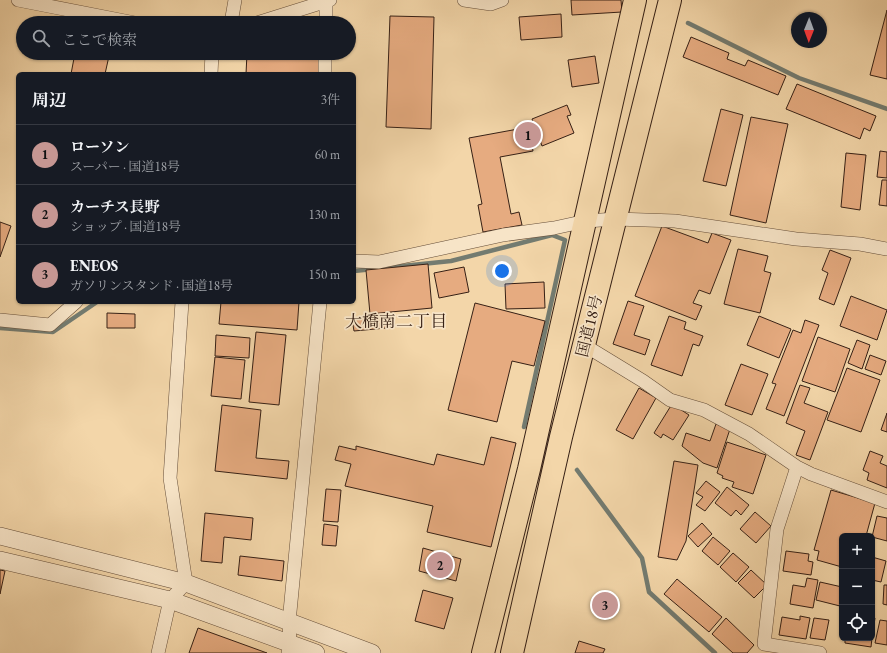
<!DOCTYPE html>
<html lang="ja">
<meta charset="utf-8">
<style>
:root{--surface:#171b24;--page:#20242c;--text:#f1f3f6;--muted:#9ea1a6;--line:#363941;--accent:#c59692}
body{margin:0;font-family:"EB Garamond","Noto Serif JP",serif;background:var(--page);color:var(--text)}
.controls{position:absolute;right:12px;bottom:12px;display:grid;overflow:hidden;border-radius:6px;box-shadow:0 1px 3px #0004}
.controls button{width:36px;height:36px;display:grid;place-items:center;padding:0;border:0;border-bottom:1px solid var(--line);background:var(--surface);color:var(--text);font:20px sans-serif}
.compass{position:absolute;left:791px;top:12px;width:36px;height:36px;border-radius:50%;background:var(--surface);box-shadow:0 1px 3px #0004;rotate:181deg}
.you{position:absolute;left:502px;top:271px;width:14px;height:14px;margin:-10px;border:3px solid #fff;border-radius:50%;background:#1a73e8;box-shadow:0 0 0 6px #1a73e833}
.badge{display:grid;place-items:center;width:26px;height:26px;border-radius:50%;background:var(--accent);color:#111;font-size:13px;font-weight:700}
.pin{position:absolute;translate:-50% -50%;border:2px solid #fff;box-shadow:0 1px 4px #0006}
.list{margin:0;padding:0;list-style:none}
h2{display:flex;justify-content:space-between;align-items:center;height:52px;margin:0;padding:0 16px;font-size:17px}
h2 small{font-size:13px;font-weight:400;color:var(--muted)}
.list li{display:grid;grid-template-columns:26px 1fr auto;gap:12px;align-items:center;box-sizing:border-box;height:60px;padding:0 16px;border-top:1px solid var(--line)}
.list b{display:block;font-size:15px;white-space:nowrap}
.list p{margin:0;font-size:13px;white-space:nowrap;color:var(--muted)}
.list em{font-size:13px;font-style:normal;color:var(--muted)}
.icon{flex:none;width:22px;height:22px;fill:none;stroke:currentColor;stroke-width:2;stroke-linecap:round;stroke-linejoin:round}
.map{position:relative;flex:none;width:887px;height:653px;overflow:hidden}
.search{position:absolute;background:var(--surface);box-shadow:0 1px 3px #0004;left:16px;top:16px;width:340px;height:44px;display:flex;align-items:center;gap:10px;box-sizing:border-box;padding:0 14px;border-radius:22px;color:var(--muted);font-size:15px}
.panel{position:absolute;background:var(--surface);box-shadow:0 1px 3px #0004;left:16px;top:72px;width:340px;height:232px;border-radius:6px}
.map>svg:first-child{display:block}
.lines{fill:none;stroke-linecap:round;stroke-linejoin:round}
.stream{stroke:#737b70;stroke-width:4.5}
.building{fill:#e6ab80;stroke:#362015}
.minor-casing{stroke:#654e3a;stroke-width:14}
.tertiary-casing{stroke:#654e3a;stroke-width:18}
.trunk-casing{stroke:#362015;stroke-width:24}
.minor{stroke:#f7e4c7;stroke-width:13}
.tertiary{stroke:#f7e4c7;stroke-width:17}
.trunk{stroke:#f3d6a9;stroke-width:22}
.labels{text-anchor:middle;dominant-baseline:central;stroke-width:3.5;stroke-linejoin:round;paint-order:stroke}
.street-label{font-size:16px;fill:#362015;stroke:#f7e4c7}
.neighbourhood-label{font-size:17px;fill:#362015;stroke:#f7e4c7}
</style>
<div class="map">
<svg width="887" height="653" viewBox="0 0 887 653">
<rect width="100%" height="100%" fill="#f3d6a9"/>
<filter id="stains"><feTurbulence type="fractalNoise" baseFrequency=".005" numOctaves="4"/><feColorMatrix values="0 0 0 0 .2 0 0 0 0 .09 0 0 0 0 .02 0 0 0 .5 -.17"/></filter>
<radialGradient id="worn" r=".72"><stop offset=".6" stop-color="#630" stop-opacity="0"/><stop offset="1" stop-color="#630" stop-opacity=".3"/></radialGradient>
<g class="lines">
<path class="stream" d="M688,23L799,78L887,109
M354,271L451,261L552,235L565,240L524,427
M0,328L53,332L97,302
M577,470L642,558L649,592L715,653"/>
</g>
<path class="building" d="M571,0H621L622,12L572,15Z
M887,10V79L870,75Z
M561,14L562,37L521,40L519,17Z
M390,16L434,17L431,129L386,127Z
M691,37L729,53L727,59L745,66L748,60L786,76L778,95L683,57Z
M75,53H93L109,56L105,74H71Z
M247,53H321L320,74H246Z
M595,56L599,83L572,87L568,60Z
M797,84L876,116L870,131L864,128L860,139L786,109Z
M567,105L571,115L567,116L574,133L542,146L532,119Z
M721,109L743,115L726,186L703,181Z
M751,117L788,124L766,223L730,215Z
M529,127L533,151L500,157L511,214L519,212L522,225L483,232L478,205L482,204L469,138Z
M880,151L887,152V178L877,177Z
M846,153L866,155L860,210L841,207Z
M882,180H887V206L879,205Z
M0,222L11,226L0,257Z
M662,226L708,243L712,233L731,240L710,294L699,290L693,303L702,306L696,320L635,296Z
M738,249L768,256L764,271L771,273L760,313L724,304Z
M830,250L851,258L834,305L819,299L828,273L822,270Z
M428,264L432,308L370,314L366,270Z
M464,267L469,292L439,298L434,273Z
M544,282L545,308L506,309L505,284Z
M851,296L887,310L877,340L840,326Z
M628,301L644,306L634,335L650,340L645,355L613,344Z
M221,302H299L297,330L219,324Z
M475,303L545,321L534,366L512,361L497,422L448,410Z
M107,313L135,314V328H107Z
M385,315L386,328L354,331L352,319Z
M669,316L686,322L684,329L703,336L699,346L693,344L682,376L651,365Z
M759,316L791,329L779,358L747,345Z
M805,320L819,325L784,416L766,409L776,384L772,383L793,330L801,333Z
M256,332L286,335L279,405L249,402Z
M216,335L250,338L249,358L215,356Z
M818,337L850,349L835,392L802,381Z
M857,340L870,345L862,369L848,363Z
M870,355L886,361L881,375L865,369Z
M215,357L245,360L241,399L211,396Z
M741,364L768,374L752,415L725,405Z
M847,368L880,380L861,432L827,420Z
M800,385L810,388L804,403L828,412L810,460L796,455L805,431L786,423Z
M639,388L656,398L633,439L616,430Z
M672,404L689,415L673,440L663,434L661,438L654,433Z
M222,405L261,410L256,458L289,461L287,479L215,471Z
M887,413V432L881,430Z
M716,424L730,429L717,468L703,463L682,446L686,433L710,441Z
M491,437L516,443L491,547L427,532L433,506L345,486L351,464L335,460L339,446L356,450V446L434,465L437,454L484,465Z
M727,442L766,455L753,494L732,487L734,482L722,478L723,476L717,473Z
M870,451L883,456L880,463L887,466V488L867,480L869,473L863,470Z
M674,461L698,465L686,541L677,560L658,557Z
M706,481L720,492L705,511L696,505L703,497L696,493Z
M727,487L749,505L741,515L736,510L731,516L715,503Z
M326,489L341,490L338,522L323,521Z
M831,490L875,503L866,536H842V567L817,560L819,551L814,550Z
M755,512L771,526L756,543L740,529Z
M205,513L253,518L251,540L224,537L222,563L201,561Z
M877,516L887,518V541L872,537Z
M702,523L712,534L698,547L688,536Z
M324,524L338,526L336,546L322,545Z
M713,537L730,551L718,565L702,551Z
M423,548L461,559L456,581L419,571Z
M786,551L809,554L808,561L813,562L811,575L783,571Z
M733,553L749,567L736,582L720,567Z
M240,556L284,561L282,581L238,575Z
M872,557L886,561L881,582L872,580Z
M0,570L5,571L0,594Z
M751,570L767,585L754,598L738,583Z
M807,578L818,580L813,608L790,604L793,585L805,587Z
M677,579L722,617L709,632L664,594Z
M820,582L842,587V597L840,606L816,600Z
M884,585H887V605L883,604Z
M423,590L453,598L444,629L415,621Z
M800,616L810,618L806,639L779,635L782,617L800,620Z
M726,618L754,645L747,653H733L712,634Z
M814,618L829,620L825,640L810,638Z
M872,618H875L872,638Z
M880,620L887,621V645L875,643Z
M198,628L267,653H189Z
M845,638H872L871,647L845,643Z
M579,641L605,649L603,653H575Z"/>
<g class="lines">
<defs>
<path id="minor" d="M18,0L135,23
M464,0L491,4L502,0
M231,23L235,0
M257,23L330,0
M326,23V1
M211,74L212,53
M325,74V53
M354,261L379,262L503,235L554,228L586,221L616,219L675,221L796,239L860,244L887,249
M0,320L50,325L76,302
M584,345L643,381L670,400L704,410L749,434L797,467L811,474L887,502
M797,467L777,529L764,644L820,653
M158,653L170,600L186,583L170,478L182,302
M288,653L290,643L289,622L320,302"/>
<path id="tertiary" d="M0,536L186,583L372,653
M0,560L170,600L316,653"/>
<path id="trunk" d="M483,653L529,469L635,0
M512,653L561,437L670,0"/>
</defs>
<use href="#minor" class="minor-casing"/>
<use href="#tertiary" class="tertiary-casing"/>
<use href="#trunk" class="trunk-casing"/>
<use href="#minor" class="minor"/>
<use href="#tertiary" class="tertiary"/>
<use href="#trunk" class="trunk"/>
</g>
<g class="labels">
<g class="street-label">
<text transform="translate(589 326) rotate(-76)">国道18号</text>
</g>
<g class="neighbourhood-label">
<text x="396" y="321">大橋南二丁目</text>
</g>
</g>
<rect width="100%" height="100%" filter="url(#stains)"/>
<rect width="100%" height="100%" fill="url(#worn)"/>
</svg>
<div class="controls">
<button>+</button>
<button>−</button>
<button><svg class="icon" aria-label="locate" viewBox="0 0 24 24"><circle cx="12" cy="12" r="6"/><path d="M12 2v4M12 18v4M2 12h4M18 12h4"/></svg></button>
</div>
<svg class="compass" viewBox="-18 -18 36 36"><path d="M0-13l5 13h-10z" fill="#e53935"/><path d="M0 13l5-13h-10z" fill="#9ea1a6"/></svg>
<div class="you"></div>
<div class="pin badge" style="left:528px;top:135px">1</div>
<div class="pin badge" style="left:440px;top:565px">2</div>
<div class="pin badge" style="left:605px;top:605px">3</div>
<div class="search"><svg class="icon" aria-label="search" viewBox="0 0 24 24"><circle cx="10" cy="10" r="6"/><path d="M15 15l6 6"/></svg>ここで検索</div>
<section class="panel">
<h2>周辺<small>3件</small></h2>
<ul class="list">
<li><span class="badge">1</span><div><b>ローソン</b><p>スーパー · 国道18号</p></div><em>60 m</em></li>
<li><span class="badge">2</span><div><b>カーチス長野</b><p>ショップ · 国道18号</p></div><em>130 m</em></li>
<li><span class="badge">3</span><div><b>ENEOS</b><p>ガソリンスタンド · 国道18号</p></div><em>150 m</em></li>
</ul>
</section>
</div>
